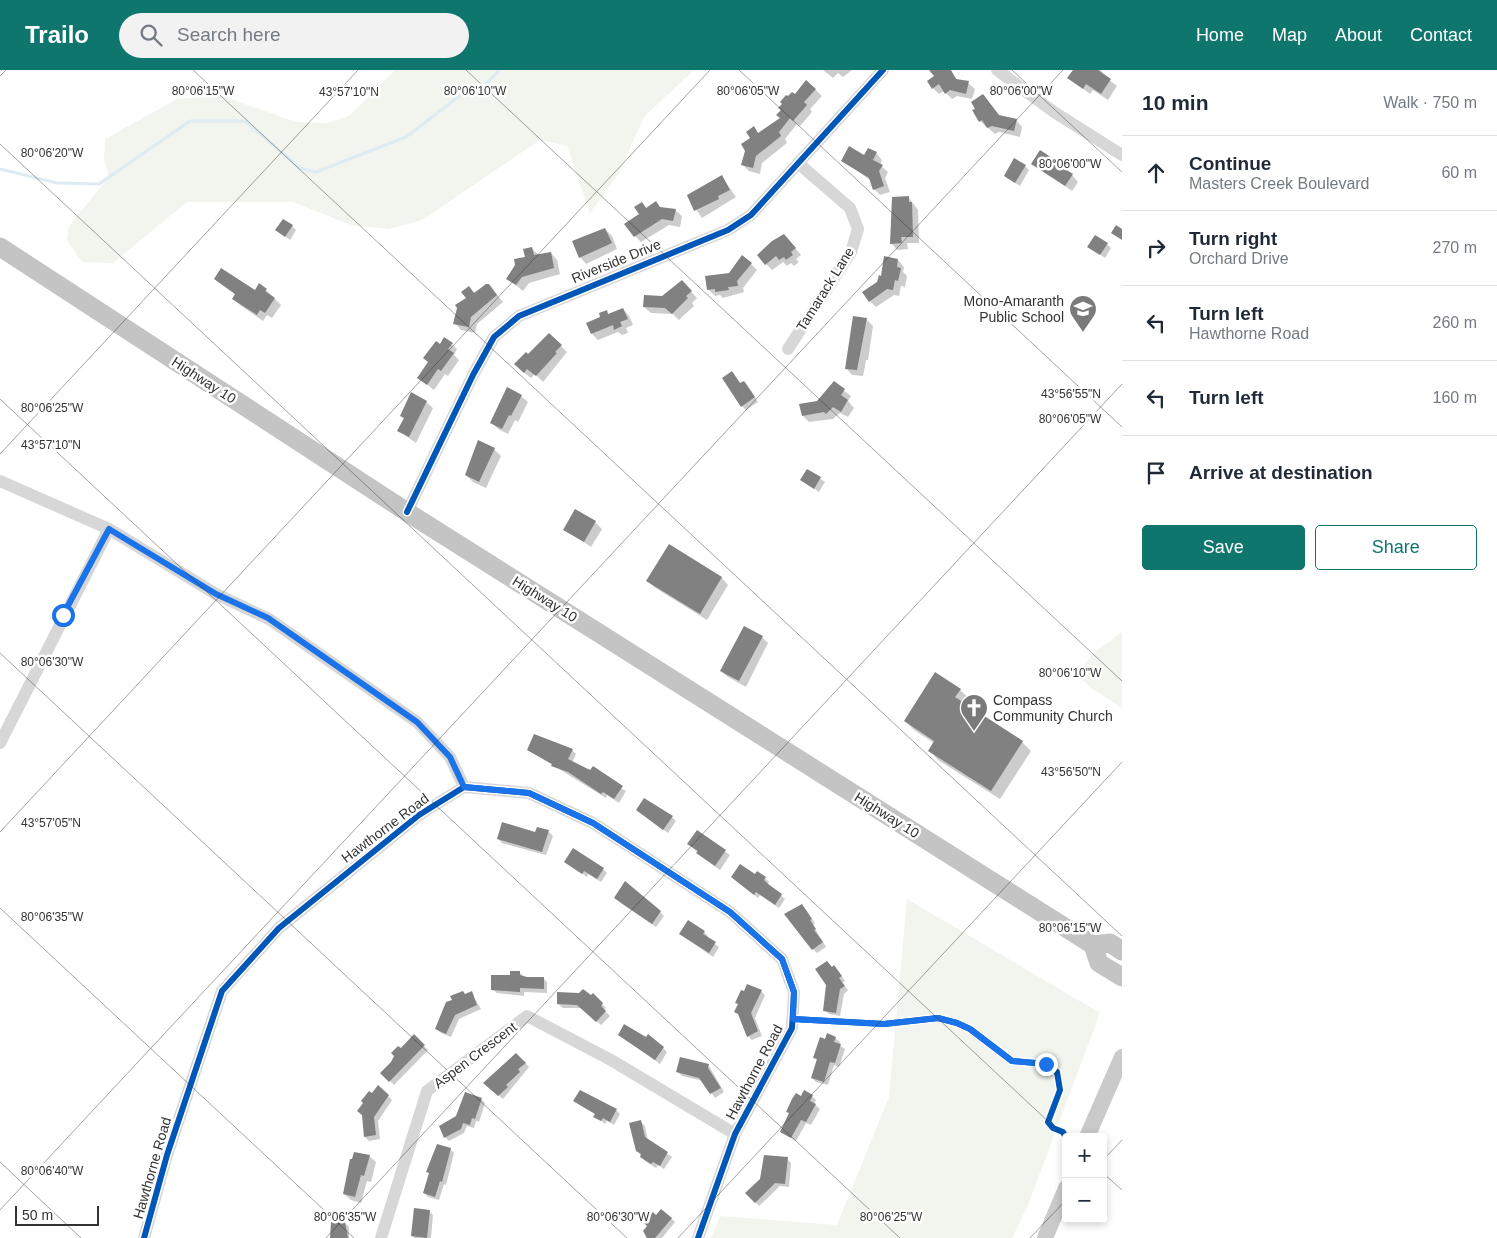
<!DOCTYPE html>
<meta charset="utf-8">
<style>
:root{--surface:#fff;--page:#f2f2f3;--text:#1f2937;--muted:#747a83;--line:#e0e1e3;--accent:#0f766e}
body{margin:0;font-family:Helvetica,sans-serif;background:var(--page);color:var(--text)}
.controls{position:absolute;right:15px;bottom:15px;display:grid;overflow:hidden;border-radius:5px;box-shadow:0 2px 8px #0003}
.controls button{width:45px;height:45px;display:grid;place-items:center;padding:0;border:0;border-bottom:1px solid var(--line);background:var(--surface);color:var(--text);font:25px sans-serif}
.scale{position:absolute;left:15px;bottom:12px;width:84px;box-sizing:border-box;padding-left:5px;border:2px solid #333;border-top:0;font-size:14px;line-height:18px;white-space:nowrap;color:#333;-webkit-text-stroke:4px #fff;paint-order:stroke}
.stop{position:absolute;width:15px;height:15px;margin:-11px;border:4px solid #1a73e8;border-radius:50%;background:#fff}
.stop.end{background:#1a73e8;border-color:#fff;box-shadow:0 1px 5px #0008}
.list{margin:0;padding:0;list-style:none}
h2{display:flex;justify-content:space-between;align-items:center;height:65px;margin:0;padding:0 20px;font-size:21px}
h2 small{font-size:16px;font-weight:400;color:var(--muted)}
.list li{display:grid;grid-template-columns:32px 1fr auto;gap:15px;align-items:center;box-sizing:border-box;height:75px;padding:0 20px;border-top:1px solid var(--line)}
.list b{display:block;font-size:19px;white-space:nowrap}
.list p{margin:0;font-size:16px;white-space:nowrap;color:var(--muted)}
.list em{font-size:16px;font-style:normal;color:var(--muted)}
.actions{display:flex;gap:10px;padding:15px 20px}
.actions a{flex:1;padding:11px 0;border:1px solid var(--accent);border-radius:5px;text-align:center;font-size:18px;color:var(--accent)}
.actions .main{background:var(--accent);color:#fff}
.icon{flex:none;width:28px;height:28px;fill:none;stroke:currentColor;stroke-width:2;stroke-linecap:round;stroke-linejoin:round}
.map{position:relative;flex:none;width:1122px;height:1168px;overflow:hidden}
header{display:flex;align-items:center;gap:30px;box-sizing:border-box;height:70px;padding:0 25px;background:var(--accent);color:#fff}
header strong{font-size:24px}
nav{display:flex;gap:28px;margin-inline-start:auto;font-size:18px}
.search{width:350px;height:45px;background:var(--page);display:flex;align-items:center;gap:12px;box-sizing:border-box;padding:0 18px;border-radius:28px;color:var(--muted);font-size:19px}
main{display:flex}
aside{flex:1;background:var(--surface)}
.map>svg:first-child{display:block}
.green{fill:#f1f5ed}
.shadow{fill:#0003}
.lines{fill:none;stroke-linecap:round;stroke-linejoin:round}
.stream{stroke:#ddebf3;stroke-width:3}
.building{fill:#818181}
.minor{stroke:#d7d7d7;stroke-width:12}
.major{stroke:#cacaca;stroke-width:16}
.highway{stroke:#c4c4c4;stroke-width:19}
.cycleway-casing{stroke:#fff;stroke-width:9}
.cycleway{stroke:#0057b8;stroke-width:6}
.route{stroke:#1a73e8;stroke-width:6}
.ticks{fill:none;stroke:#333;stroke-width:1;stroke-opacity:0.45}
.labels{text-anchor:middle;dominant-baseline:central;stroke-width:5;stroke-linejoin:round;paint-order:stroke}
.street-label{font-size:14px;fill:#333;stroke:#fff}
.poi-label{font-size:14px;fill:#333;stroke:#fff;text-anchor:end}
.ticks-label{font-size:12px;text-anchor:middle;fill:#333;stroke:#fff;stroke-width:5;stroke-linejoin:round;paint-order:stroke}
</style>
<header>
<strong>Trailo</strong>
<div class="search"><svg class="icon" aria-label="search" viewBox="0 0 24 24"><circle cx="10" cy="10" r="6"/><path d="M15 15l6 6"/></svg>Search here</div>
<nav><a>Home</a><a>Map</a><a>About</a><a>Contact</a></nav>
</header>
<main>
<div class="map">
<svg width="1122" height="1168" viewBox="0 0 1122 1168">
<rect width="100%" height="100%" fill="#fff"/>
<path class="green" d="M395,0H694L644,47L618,105L590,143L567,76L540,70L422,150L389,159L351,155L293,132H187L113,193L82,192L67,170L69,156L109,107L104,89L105,69L177,29L222,26L296,52L327,53L349,46Z
M1122,562V638L1091,618L1077,605L1092,584Z
M907,829L1100,943L1028,1135L1012,1168H711L720,1146L837,1155L889,1027Z"/>
<path class="shadow" d="M823,0H852L843,7L838,3L833,8Z
M931,0H950L958,11L968,13L975,19L972,29L957,26L952,29L944,21L939,24L933,18L935,7Z
M1074,0H1101L1103,5L1117,16L1108,30L1093,20L1090,24L1069,8Z
M815,19L822,26L810,39L812,42L800,56L797,54L785,69L787,73L762,93L760,104L749,101L743,95L754,58L759,64L782,49L789,28Z
M983,26L1000,47L1016,50L1022,57L1020,67L999,62L995,64L980,51L974,41Z
M1040,81L1066,98L1078,112L1072,121L1032,93Z
M876,83L882,90L880,95L888,102L885,108L890,122L880,125L874,119L871,111L843,90Z
M1025,96L1029,100L1020,116L1005,106Z
M722,107L736,127L702,148L687,126Z
M909,128L918,140L919,173H907L908,179L897,180L891,173Z
M641,133L647,139L675,140L682,146L680,157L669,155L641,172L635,166Z
M292,156L296,160L290,170L277,160Z
M605,159L612,166L617,179L586,194L580,187Z
M784,165L801,185L796,189L799,192L794,196L791,193L787,196L783,192L772,200L766,194Z
M1107,174L1111,178L1105,188L1089,177Z
M532,179L539,185L551,183L557,190L560,204L529,213L523,221L507,208Z
M898,190L904,197L903,202L907,206L905,217L901,216L899,226L894,225L876,237L870,231L878,212Z
M751,194L757,200L743,218L744,222L723,228L720,225L715,226L708,219L729,204Z
M215,209L255,222L266,220L281,235L272,248L267,245L263,251L240,235L234,229L236,225Z
M682,212L697,228L692,233L694,236L679,250L673,244L651,243L644,237L662,227Z
M488,214L503,232L477,254L475,263L461,260L455,253L467,228L469,218L475,223Z
M623,239L629,246L633,255L626,258L628,263L622,265L618,262L598,270L592,264L606,242L609,245Z
M866,249L873,256L868,290H866L863,306L852,305L846,298Z
M450,273L457,279L454,285L459,290L448,306L445,304L434,320L419,308L440,275Z
M561,276L567,282L543,312L535,304L531,308L522,301L528,285Z
M732,303L741,314L744,312L748,316L758,332L746,340L742,336Z
M834,313L851,326L848,331L854,338L848,347L840,343L833,349L809,352L803,346L818,333Z
M521,326L528,332L518,352L515,350L508,364L498,359L491,352Z
M426,332L433,338L416,373L399,361L404,349L401,345Z
M479,372L494,379L501,386L486,418L473,412L466,405Z
M808,400L825,412L819,422L802,410Z
M595,452L602,459L591,477L565,459Z
M669,476L722,508L728,515L707,550L654,517L648,511Z
M762,567L768,573L746,617L728,607L721,601Z
M960,620L969,628L964,635L1022,672L1031,681L1000,729L938,690L930,681L934,673L914,660L905,651Z
M528,680H572L576,684L572,693L626,721L619,733L607,725L606,728Z
M642,744L672,747L676,751L668,763Z
M538,758L549,762L553,766L546,785L502,773L498,769L536,764Z
M697,762L730,785L720,800L702,787L689,774Z
M566,792L603,799L607,803L601,812L588,804L587,807Z
M756,806L765,808L769,812L768,814L785,829L779,838L760,825L758,828L736,811Z
M619,832L660,842L664,846L656,857Z
M806,840L815,853L813,855L826,877L817,883L813,879Z
M704,862L708,866L707,868L719,877L713,887L680,864Z
M838,901L845,911L842,913L848,920L844,924L840,946L829,944L825,940Z
M520,903L524,907L543,908L547,912V923L524,922V926L497,923L492,919Z
M761,921L765,925L755,948L762,966L752,970L748,966L740,946Z
M471,923L481,939L459,949L451,967L441,963L437,959L466,925Z
M593,925L606,938L604,940L610,946L601,955L582,938H563L558,934Z
M619,965L663,978L667,982L660,994Z
M414,966L428,980L394,1015L382,1003Z
M835,968L840,972L839,975L845,979L839,997L834,995L828,1015L816,1012L812,1008L818,991L815,988L826,970Z
M516,984L529,997L503,1029L489,1017Z
M709,996L724,1022L715,1028L703,1011L682,1006L678,1002Z
M372,1024L388,1026L392,1030L378,1051L380,1069L369,1071L365,1067L364,1045Z
M812,1026L816,1030L814,1034L820,1039L811,1055L806,1053L796,1071L781,1062L801,1027Z
M481,1029L485,1033L479,1052L476,1051L474,1058L467,1056L464,1063L449,1071L445,1067L457,1047Z
M616,1040L620,1044L614,1055L607,1051L605,1054L595,1046Z
M641,1052L645,1056L648,1071L672,1087L664,1099L658,1095L656,1098L645,1091L637,1080Z
M450,1079L454,1083L446,1115L444,1114L439,1130L428,1127L424,1123Z
M369,1086L376,1092L371,1112L367,1111L361,1133L351,1130L344,1124Z
M787,1089L791,1093L789,1117L780,1116L759,1136L747,1123Z
M429,1141L433,1145L431,1168H415L412,1166Z
M656,1146L671,1148L675,1152L662,1168H646L645,1160Z
M345,1153L349,1157V1168H332Z"/>
<g class="lines">
<path class="stream" d="M0,99L57,113L99,114L190,51H245L300,98L316,102L406,67L462,24L481,20L499,0"/>
</g>
<path class="building" d="M929,0H951L956,9L969,11L966,24L950,20L945,24L939,14L932,19L927,11L934,6Z
M1073,0H1098L1111,9L1101,24L1086,14L1083,19L1067,8Z
M806,10L816,19L804,32L807,35L793,51L790,48L779,62L781,66L756,86L753,98L741,95L745,81L741,74L750,68L746,62L754,56L758,63L780,48L776,45L781,40L778,38L782,34L780,32L786,25L788,26L792,22L795,24Z
M983,24L999,45L1017,49L1014,61L992,56L987,58L982,50L979,52L972,40L975,39L971,32Z
M849,76L864,85L868,78L877,82L873,90L883,95L879,101L884,116L873,120L869,108L841,91Z
M1040,80L1066,97L1065,99L1073,104L1065,116L1031,94Z
M1014,88L1026,95L1015,113L1004,106Z
M722,105L730,120L718,126L719,129L694,141L687,125Z
M909,126V132H912L913,167H901L902,173L890,174L892,127Z
M656,131L660,137L676,139L673,151L662,149L634,167L624,154L639,144L634,137L642,132L646,138Z
M283,149L293,155L285,167L275,160Z
M1116,155L1122,159V170L1111,163Z
M605,158L612,173L579,188L572,171Z
M784,164L796,178L791,182L793,185L786,190L784,187L779,190L776,186L765,195L757,185L772,171Z
M1095,165L1108,173L1100,185L1087,177Z
M532,177L534,185L551,182L554,198L522,207L516,215L506,209L515,195L514,189L525,187L523,179Z
M742,185L752,193L737,211L738,216L728,217L729,220L715,222V219L707,220L705,206L729,203Z
M884,186L898,189L897,197L901,198L898,211L895,210L893,220L887,219L869,232L862,222L877,212L879,205L881,206Z
M221,198L255,220L259,213L267,219L265,221L275,228L265,243L260,240L257,245L232,229L235,224L214,209Z
M682,210L692,221L686,226L688,228L672,244L665,238L643,237L644,225L662,226Z
M486,214H489L497,225L471,247L469,257L453,254L457,238L455,235L466,228L461,222L469,216L474,223Z
M623,238L628,249L620,252L622,256L614,260L613,255L591,264L586,253L600,247L599,243L607,240L608,244Z
M853,246L867,248L857,300L845,299Z
M549,263L562,275L555,282L557,283L536,306L527,299L524,303L514,294L526,282L528,284Z
M444,267L453,273L448,279L454,283L441,301L438,299L427,315L417,308L428,292L423,288L436,271L440,274Z
M732,301L740,313L744,311L755,327L741,337L722,308Z
M834,311L845,319L841,325L848,330L841,342L833,337L826,344L824,342L802,346L799,334L817,331Z
M507,317L522,325L511,346L509,345L502,359L490,353Z
M411,322L427,331L409,367L397,361L404,348L400,346Z
M478,370L495,378L479,412L465,405Z
M807,399L821,407L814,419L800,410Z
M575,439L596,451L584,472L563,460Z
M669,474L722,507L700,544L646,511Z
M744,556L763,566L739,611L720,601Z
M935,602L961,619L955,627L1023,671L991,721L928,681L934,671L904,651Z
M534,664L573,679L568,689L590,700L593,696L623,716L614,729L603,722L601,724L568,702L551,696L552,694L527,680Z
M644,728L673,746L663,760L636,740Z
M502,752L535,762L537,757L549,760L542,782L497,769Z
M697,760L726,780L715,796L696,783L698,781L687,774Z
M573,778L604,798L597,809L584,801L582,804L564,792Z
M740,794L755,804L757,801L766,807L764,810L768,814L782,824L775,835L756,822L754,825L731,807Z
M625,811L661,841L652,854L614,828Z
M802,834L812,849L810,850L816,859L814,860L823,872L812,880L784,844Z
M688,850L705,861L703,864L716,872L709,883L679,864Z
M827,891L832,897L834,895L842,906L839,908L845,916L840,919L836,943L823,941L826,915L815,899Z
M510,901H520V905L527,907H544V919L520,918V922L491,920V905H510Z
M747,914L762,920L751,943L758,961L747,967L738,944L734,942L738,934L735,933L741,920L744,921Z
M583,919L591,925L593,923L603,933L601,936L606,941L596,952L577,935L557,934V922L579,923Z
M463,921L465,924L472,921L477,935L455,945L446,964L435,959L446,932L452,930L450,926Z
M624,954L646,967L648,964L664,977L655,990L618,965Z
M827,963L836,967L834,972L841,974L835,993L830,992L824,1012L811,1008L817,989L813,988L820,967L825,969Z
M414,964L425,975L389,1012L380,1003L391,992L394,986L391,983L398,976L401,978Z
M516,983L526,993L518,999L520,1002L506,1015L508,1017L498,1026L483,1013Z
M680,987L709,994L708,998L721,1018L710,1024L699,1008L676,1002Z
M378,1015L389,1025L374,1047L376,1065L364,1067L362,1045L357,1041L363,1033L361,1031L369,1021L372,1023Z
M580,1020L617,1039L610,1052L603,1048L601,1051L593,1047L595,1044L573,1031Z
M804,1020L813,1025L810,1031L816,1034L806,1052L801,1050L791,1068L780,1062L789,1043L786,1042L792,1029L796,1023L801,1026Z
M465,1022L482,1028L475,1049L472,1048L470,1055L463,1053L461,1059L444,1068L439,1056L456,1046Z
M641,1050L645,1067L668,1082L660,1096L653,1092L651,1094L640,1087L641,1084L636,1081L629,1053Z
M437,1074L451,1078L442,1112L440,1111L435,1127L423,1123L429,1103L426,1102Z
M354,1082L370,1085L364,1106L361,1105L355,1127L343,1124L350,1089H352Z
M764,1085L788,1087L785,1114L775,1113L755,1133L745,1123L760,1109Z
M414,1138L430,1140L427,1168L411,1166Z
M661,1139L672,1148L655,1168H647L643,1161L647,1156L644,1153L653,1142L656,1145Z
M331,1152H345L348,1168H330Z"/>
<g class="lines">
<path class="minor" d="M997,0L1054,42L1122,85
M788,279L851,182L858,159L850,138L798,93
M0,411L109,459L216,524L269,549L417,652L450,687L464,717
M407,442L473,305L494,267L519,246L728,160L751,145L883,0
M0,673L109,459
M144,1168L167,1085L222,921L279,858L419,745L464,717L529,723L593,753L730,842L782,889L794,922L792,958L735,1064L698,1168
M381,1168L427,1021L527,946L611,990L735,1064"/>
<path class="major" d="M1087,1067L1122,987
M1045,1168L1066,1118"/>
<path class="highway" d="M0,177L407,442L1093,875L1110,873L1122,881
M1093,875L1099,893L1122,907"/>
<defs>
<path id="cycleway" d="M407,442L473,305L494,267L519,246L728,160L751,145L883,0
M793,949L884,954L938,948L957,953L970,959L1012,991L1046,994L1057,1002L1060,1020L1048,1052L1053,1058L1063,1062L1066,1068
M144,1168L167,1085L222,921L279,858L419,745L464,717L529,723L593,753L730,842L782,889L794,922L792,958L735,1064L698,1168"/>
</defs>
<use href="#cycleway" class="cycleway-casing"/>
<use href="#cycleway" class="cycleway"/>
</g>
<g class="lines">
<path class="route" d="M63,545L109,459L216,524L268,548L417,652L450,687L464,717L529,723L593,753L730,842L782,889L794,922L793,949L884,954L938,948L957,953L970,959L1012,991L1046,994"/>
</g>
<path class="ticks" d="M193,0L1122,866M466,0L1122,611M739,0L1122,357M1012,0L1122,102M0,6L6,0M0,74L1066,1068M0,329L900,1168M0,384L358,0M0,583L627,1168M0,762L710,0M0,838L354,1168M1103,1090L1122,1070M0,1092L81,1168M1103,1103L1122,1120M0,1140L1063,0M326,1168L1122,314M678,1168L1122,692M1030,1168L1066,1130"/>
<defs>
<symbol id="school-pin" viewBox="-11 -11 22 30"><path d="M0 17L-7.5 6A9.5 9.5 0 1 1 7.5 6Z" fill="#7a7a7a" stroke="#fff"/><path d="M0-5L7-2L0 1L-7-2ZM-4 1L0 2.5L4 1V4Q0 6-4 4Z" fill="#fff"/></symbol>
<symbol id="church-pin" viewBox="-11 -11 22 30"><path d="M0 17L-7.5 6A9.5 9.5 0 1 1 7.5 6Z" fill="#7a7a7a" stroke="#fff"/><path d="M-1.2-6h2.4v3.5h3.3v2.4h-3.3V6h-2.4V-.1h-3.3v-2.4h3.3Z" fill="#fff"/></symbol>
</defs>
<g fill-rule="evenodd">
<use href="#school-pin" x="1067" y="223" width="32" height="43"/>
<use href="#church-pin" x="958" y="622" width="32" height="43"/>
</g>
<g class="labels">
<g class="street-label">
<text transform="translate(616 191) rotate(-22)">Riverside Drive</text>
<text transform="translate(825 219) rotate(-58)">Tamarack Lane</text>
<text transform="translate(204 310) rotate(33)">Highway 10</text>
<text transform="translate(545 529) rotate(32)">Highway 10</text>
<text transform="translate(887 745) rotate(32)">Highway 10</text>
<text transform="translate(385 758) rotate(-37)">Hawthorne Road</text>
<text transform="translate(475 985) rotate(-37)">Aspen Crescent</text>
<text transform="translate(754 1002) rotate(-62)">Hawthorne Road</text>
<text transform="translate(152 1098) rotate(-74)">Hawthorne Road</text>
</g>
<g class="poi-label">
<text x="1064" y="231">Mono-Amaranth<tspan x="1064" dy="16">Public School</tspan></text>
<text x="993" y="630" text-anchor="start">Compass<tspan x="993" dy="16">Community Church</tspan></text>
</g>
</g>
<g class="ticks-label">
<text x="203" y="25">80°06'15"W</text>
<text x="475" y="25">80°06'10"W</text>
<text x="748" y="25">80°06'05"W</text>
<text x="1021" y="25">80°06'00"W</text>
<text x="349" y="26">43°57'10"N</text>
<text x="52" y="87">80°06'20"W</text>
<text x="1070" y="98">80°06'00"W</text>
<text x="1071" y="328">43°56'55"N</text>
<text x="52" y="342">80°06'25"W</text>
<text x="1070" y="353">80°06'05"W</text>
<text x="51" y="379">43°57'10"N</text>
<text x="52" y="596">80°06'30"W</text>
<text x="1070" y="607">80°06'10"W</text>
<text x="1071" y="706">43°56'50"N</text>
<text x="51" y="757">43°57'05"N</text>
<text x="52" y="851">80°06'35"W</text>
<text x="1070" y="862">80°06'15"W</text>
<text x="52" y="1105">80°06'40"W</text>
<text x="345" y="1151">80°06'35"W</text>
<text x="618" y="1151">80°06'30"W</text>
<text x="891" y="1151">80°06'25"W</text>
</g>
</svg>
<div class="controls">
<button>+</button>
<button>−</button>
</div>
<div class="scale">50 m</div>
<div class="stop" style="left:63px;top:545px"></div>
<div class="stop end" style="left:1046px;top:994px"></div>
</div>
<aside>
<h2>10 min<small>Walk · 750 m</small></h2>
<ul class="list">
<li><svg class="icon" aria-label="ahead" viewBox="0 0 24 24"><path d="M12 20V5M6 11l6-6 6 6"/></svg><div><b>Continue</b><p>Masters Creek Boulevard</p></div><em>60 m</em></li>
<li><svg class="icon" aria-label="right" viewBox="0 0 24 24"><path d="M7 20v-9h11M14 6l5 5-5 5"/></svg><div><b>Turn right</b><p>Orchard Drive</p></div><em>270 m</em></li>
<li><svg class="icon" aria-label="left" viewBox="0 0 24 24"><path d="M17 20v-9H6M10 6l-5 5 5 5"/></svg><div><b>Turn left</b><p>Hawthorne Road</p></div><em>260 m</em></li>
<li><svg class="icon" aria-label="left" viewBox="0 0 24 24"><path d="M17 20v-9H6M10 6l-5 5 5 5"/></svg><div><b>Turn left</b></div><em>160 m</em></li>
<li><svg class="icon" aria-label="arrive" viewBox="0 0 24 24"><path d="M6 21V4h12l-3 4 3 4H6"/></svg><div><b>Arrive at destination</b></div></li>
</ul>
<div class="actions"><a class="main">Save</a><a>Share</a></div>
</aside>
</main>
